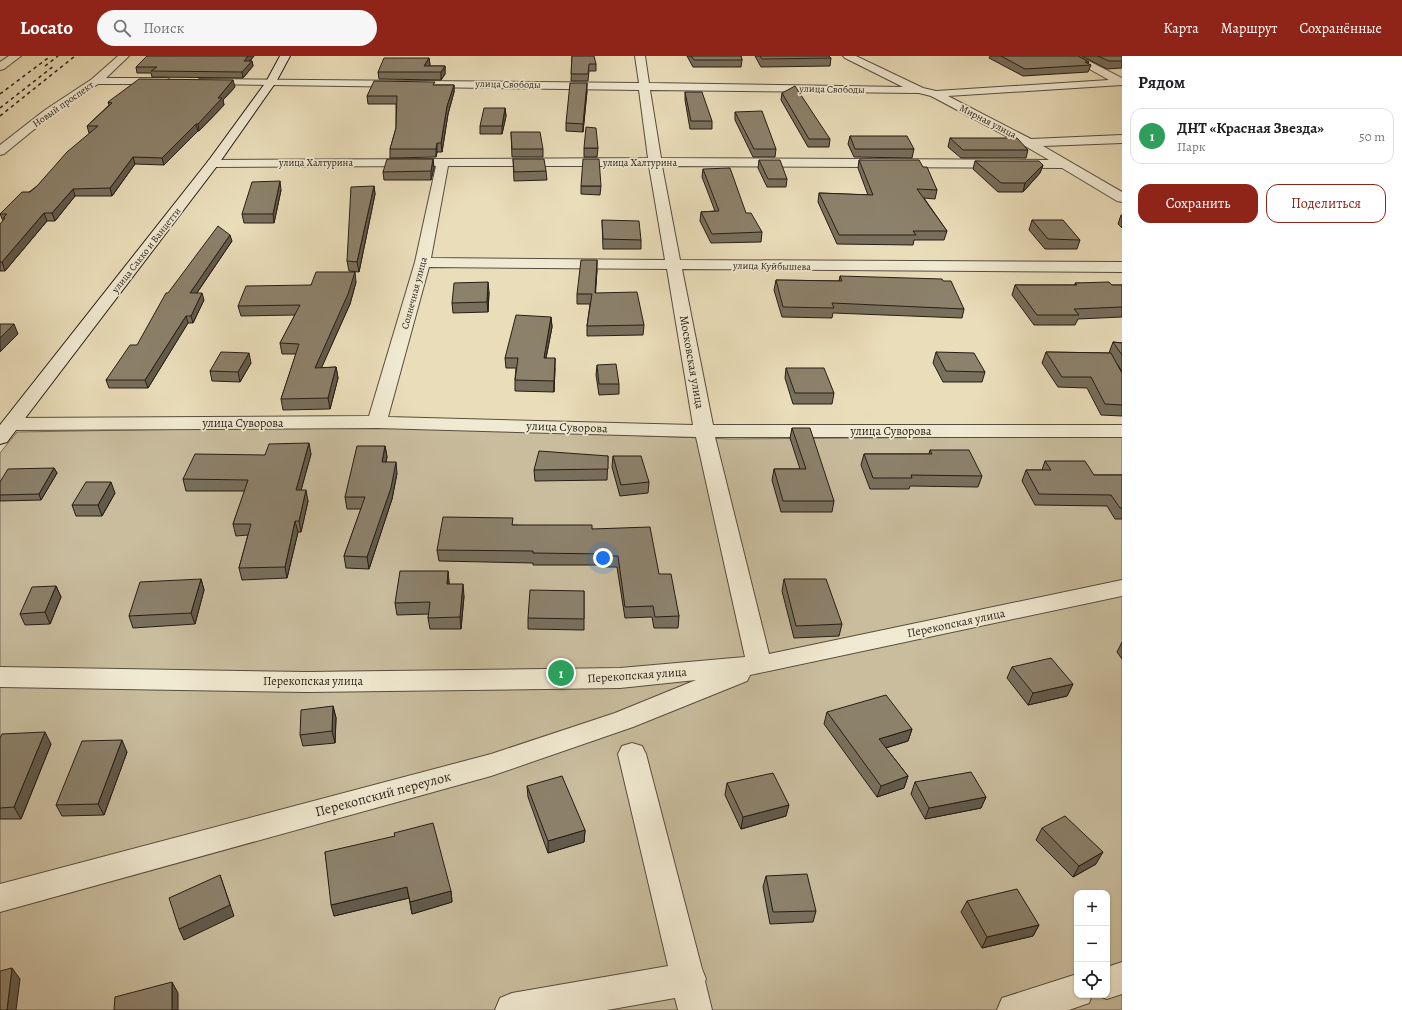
<!DOCTYPE html>
<html lang="ru">
<meta charset="utf-8">
<style>
:root{--surface:#fff;--page:#f6f6f6;--text:#202124;--muted:#757577;--line:#e0e0e0;--accent:#8f2418}
body{margin:0;font-family:Alegreya,serif;background:var(--page);color:var(--text)}
.controls{position:absolute;right:12px;bottom:12px;display:grid;overflow:hidden;border-radius:8px;box-shadow:0 1px 3px #0004}
.controls button{width:36px;height:36px;display:grid;place-items:center;padding:0;border:0;border-bottom:1px solid var(--line);background:var(--surface);color:var(--text);font:20px sans-serif}
.you{position:absolute;left:603px;top:502px;width:14px;height:14px;margin:-10px;border:3px solid #fff;border-radius:50%;background:#1a73e8;box-shadow:0 0 0 6px #1a73e833}
.badge{display:grid;place-items:center;width:26px;height:26px;border-radius:50%;background:var(--accent);color:#fff;font-size:13px;font-weight:700}
.pin{position:absolute;translate:-50% -50%;border:2px solid #fff;box-shadow:0 1px 4px #0006}
.list{margin:0;padding:0;list-style:none}
h2{display:flex;justify-content:space-between;align-items:center;height:52px;margin:0;padding:0 16px;font-size:17px}
h2 small{font-size:13px;font-weight:400;color:var(--muted)}
.list li{display:grid;grid-template-columns:26px 1fr auto;gap:12px;align-items:center;box-sizing:border-box;height:56px;margin:0 8px 8px;padding:0 8px;border:1px solid var(--line);border-radius:12px}
.list b{display:block;font-size:15px;white-space:nowrap}
.list p{margin:0;font-size:13px;white-space:nowrap;color:var(--muted)}
.list em{font-size:13px;font-style:normal;color:var(--muted)}
.actions{display:flex;gap:8px;padding:12px 16px}
.actions a{flex:1;padding:9px 0;border:1px solid var(--accent);border-radius:12px;text-align:center;font-size:14px;color:var(--accent)}
.actions .main{background:var(--accent);color:#fff}
.icon{flex:none;width:22px;height:22px;fill:none;stroke:currentColor;stroke-width:2;stroke-linecap:round;stroke-linejoin:round}
.map{position:relative;flex:none;width:1122px;height:954px;overflow:hidden}
header{display:flex;align-items:center;gap:24px;box-sizing:border-box;height:56px;padding:0 20px;background:var(--accent);color:#fff}
header strong{font-size:19px}
nav{display:flex;gap:22px;margin-inline-start:auto;font-size:14px}
.search{width:280px;height:36px;background:var(--page);display:flex;align-items:center;gap:10px;box-sizing:border-box;padding:0 14px;border-radius:22px;color:var(--muted);font-size:15px}
main{display:flex}
aside{flex:1;background:var(--surface)}
.map>svg:first-child{display:block}
.green{fill:#c9bd9e;stroke:#786d5a;fill-rule:evenodd}
.lines{fill:none;stroke-linecap:round;stroke-linejoin:round}
.street-casing{stroke:#574d3e;stroke-width:2}
.secondary-casing{stroke:#261d15;stroke-width:2}
.street{fill:#f1ead2;fill-rule:evenodd}
.secondary{fill:#f1ead2;fill-rule:evenodd}
.rail{stroke:#261d15;stroke-width:1.5;stroke-dasharray:3.5 3.5;stroke-linecap:butt}
.wall{fill:#786f5c;stroke:#261d15}
.shaded-wall{fill:#625a4b;stroke:#261d15}
.building{fill:#8c816b;stroke:#261d15}
.labels{text-anchor:middle;dominant-baseline:central;stroke-width:3.5;stroke-linejoin:round;paint-order:stroke}
.far-street-label{font-size:10px;fill:#261d15;stroke:#f1ead2}
.street-label{font-size:12px;fill:#261d15;stroke:#f1ead2}
.near-street-label{font-size:14px;fill:#261d15;stroke:#f1ead2}
</style>
<header>
<strong>Locato</strong>
<div class="search"><svg class="icon" aria-label="search" viewBox="0 0 24 24"><circle cx="10" cy="10" r="6"/><path d="M15 15l6 6"/></svg>Поиск</div>
<nav><a>Карта</a><a>Маршрут</a><a>Сохранённые</a></nav>
</header>
<main>
<div class="map">
<svg width="1122" height="954" viewBox="0 0 1122 954">
<rect width="100%" height="100%" fill="#eadeba"/>
<filter id="stains"><feTurbulence type="fractalNoise" baseFrequency=".005" numOctaves="4"/><feColorMatrix values="0 0 0 0 .2 0 0 0 0 .09 0 0 0 0 .02 0 0 0 .5 -.17"/></filter>
<radialGradient id="worn" r=".72"><stop offset=".6" stop-color="#630" stop-opacity="0"/><stop offset="1" stop-color="#630" stop-opacity=".3"/></radialGradient>
<path class="green" d="M378,370L730,383L1122,380V954H0V397L17,376ZM1077,837H1107V939H1077Z"/>
<g class="lines">
<defs>
<path id="street" d="M9,0H21L4,13L0,14V6Z
M118,0H129L106,22H167L172,25L167,28H98L53,58L4,98L0,99V89L45,54L92,23Z
M635,0H645L649,27L903,31L845,2L843,0H856L923,32L936,35L1109,24L1066,0H1079L1122,22V29L948,40L1031,83L1122,79V87L1043,90L1122,136V146L1117,145L1062,112L662,110L680,204L1122,206V216L682,213L713,369H1122V381H715L769,598L1122,524V540L750,619L747,625L633,671L491,720L0,856V828L491,698L615,657L696,624L620,632L307,636L0,631V611L307,616L620,612L745,601L696,381L377,372L12,374L5,372L2,368L5,364L12,362L369,360L415,206L436,110L213,111L209,110L207,107L209,104L648,102L639,34L203,28L198,25L199,23L639,27ZM650,34L919,37L931,40L1025,90L1049,104L661,102ZM448,110H649L665,204L431,202ZM429,211L667,213L693,369L388,361Z
M632,687L642,690L646,698L702,913L706,923L705,925L712,954H678L675,942L607,954H495L500,942L512,937L668,910L618,698L622,690Z
M1122,906V938L1107,943L1096,939H1107V911Z
M1077,918V939H1092L1089,947L1069,954H997L1002,942Z"/>
<path id="secondary" d="M280,0H290L276,26L217,110L7,386L0,388V369L209,104L266,26Z"/>
</defs>
<use href="#street" class="street-casing"/>
<use href="#secondary" class="secondary-casing"/>
<use href="#street" class="street"/>
<use href="#secondary" class="secondary"/>
<path class="rail" d="M45,10L58,0
M0,38L48,2
M0,52L55,9
M0,60L75,0"/>
</g>
<path class="wall" d="M254,0L250,5H252L253,10L243,22L152,21L151,17H137L136,11Z
M572,0L596,8V15H589L588,25H571Z
M687,0H741L742,4L741,11H693Z
M755,0H829L831,2L830,10L761,11Z
M990,0H1078L1089,6L1088,8L1091,9L1088,16L1023,20L989,2Z
M1082,0H1122V12L1107,13Z
M429,2L430,9L429,10H445V18L441,24L379,23L378,16Z
M435,29H454V36L448,58L442,96H437L436,101L390,102V93L396,72V48H368L367,40Z
M235,31L223,44L224,49L199,75H198L164,109L135,108L112,140H75L55,165H47L5,215H0V168L3,165L0,158L37,130L90,77H89L87,70L109,49L108,46Z
M587,35L583,76L566,75V67Z
M685,36L712,65V73H690L685,44Z
M782,37L830,83L829,91H808L781,44Z
M505,52L506,60L502,78H480V70Z
M735,56L776,93L775,101H753L735,64Z
M511,76L543,93V101H512Z
M850,80L914,93L912,102L854,101L848,88Z
M950,82L1028,94L1026,102H961L948,91Z
M584,92H598L597,101H584Z
M433,103L434,112L431,124H384L383,116Z
M513,103L546,115L547,124L514,125Z
M759,104L787,123L786,131H767L758,112Z
M859,104L923,111L937,134L935,143L924,142L947,175L944,184H914L913,189L837,188L818,146L819,137L868,139L858,112Z
M975,105L1043,109L1040,117L1023,136H998L973,113Z
M703,113L746,157L762,176L761,186L711,187L700,165L701,156L715,155L702,121Z
M374,130L375,138L359,216L349,215L347,205Z
M581,130H601L600,139L581,138Z
M281,134L274,167H244L242,158Z
M1121,159H1122V172L1118,168Z
M602,164L641,184V193H603Z
M1032,164L1080,184L1077,193H1045L1029,174Z
M232,185L197,237L204,244L193,267H188L148,332H109L106,324L137,289Z
M597,214L595,237L644,269L643,279L587,280V270L590,248H577V238Z
M840,220L964,253L962,262L833,257L832,262L782,261L774,234L776,224L839,225Z
M356,226L350,248L321,312L336,311L338,322L330,353L283,354L281,343L296,298H282L280,287L295,259L241,260L238,250L311,229Z
M1075,227L1112,229H1122V261L1078,263L1075,269H1034L1012,239L1015,229H1075Z
M489,236L488,256L453,257L452,247Z
M551,261L552,271L546,302L555,312L554,336L515,335V324L516,312H506L505,302Z
M1113,286L1122,287V315L1117,308L1122,317V360L1101,359L1087,332L1058,331L1042,307L1046,296L1109,297Z
M936,296L985,316L982,326H943L933,307Z
M251,307L240,326L212,325L210,315Z
M597,309L619,328V338L599,339L596,319Z
M786,312L834,337L832,348H793L785,322Z
M792,372L834,445L832,456H781L772,424L774,413H800L790,382Z
M385,390L387,401L386,406L397,417L392,443L369,513L346,512L344,500L361,453H347L345,441Z
M930,394L982,420L978,431L910,430L909,433H870L861,409L864,398H929Z
M311,398L301,434L308,445L301,476H298L287,522L242,524L239,512L248,479L236,480L233,468L245,435H186L183,423L265,399Z
M608,400L607,424L535,425L534,414Z
M613,400L649,426L648,437L620,440L612,411Z
M1045,405L1094,419H1122V463H1115L1107,450L1035,449L1022,425L1026,414H1042Z
M54,412L57,417L41,444L0,445V426Z
M115,437L102,460H76L72,449Z
M513,469L592,473L659,518L679,560L678,572H654L652,561L625,562L617,511H606L605,509H533V507L439,505L437,494Z
M448,515L449,528L464,540L461,573H430L428,562L429,558L397,559L395,547Z
M201,523L204,534L195,568L133,572L129,560Z
M784,523L842,568L839,580L794,582L782,535Z
M56,530L61,541L50,568L25,569L20,558Z
M584,535V574L528,573V562Z
M1122,586V603L1117,596Z
M1012,611L1073,628L1067,640L1028,649L1007,622Z
M333,650L336,662L335,687L303,690L300,679Z
M827,656L912,673L908,685L886,692L908,720L904,732L877,741L824,668Z
M0,682L51,688L21,763H0Z
M127,696L104,759L62,760L56,749Z
M915,726L986,741L981,752L925,763L911,738Z
M727,727L786,760L741,773L725,739Z
M527,730L585,774L584,786L548,797L528,741Z
M1042,772L1096,808L1073,821L1036,784Z
M325,796L451,835L452,846L412,858L409,842L334,860Z
M766,820L816,855L813,866L770,868L763,831Z
M967,845L1039,869L1033,880L982,892L961,856Z"/>
<path class="shaded-wall" d="M248,0H254L245,10L244,5Z
M429,2L430,9L425,16L424,10Z
M252,5L253,10L243,22L242,16Z
M445,10V18L441,24V16Z
M233,24L235,31L223,44L224,49L199,75L198,68L218,42Z
M587,27V35L583,76V68Z
M454,29V36L448,58L442,96L441,87L447,50Z
M505,52L506,60L502,78V70Z
M196,68L198,75L164,109L162,102Z
M437,87V96L436,101V93Z
M133,101L135,108L112,140L110,132Z
M433,103L434,112L431,124V115Z
M1043,109L1040,117L1023,136L1025,127Z
M280,125L281,134L274,167L273,158Z
M374,130L375,138L359,216L357,206Z
M73,133L75,140L55,165L52,157Z
M44,157L47,165L5,215L2,206Z
M230,179L232,185L192,244L190,237Z
M597,204V214L595,247V237Z
M355,216L356,226L350,248L317,322L315,312Z
M488,226L489,236L488,256L487,246Z
M202,237L204,244L193,267L191,260Z
M186,260L188,267L148,332L145,324Z
M551,261L552,271L544,312V302Z
M14,268L18,278L0,296V282Z
M249,297L251,307L240,326L238,316Z
M555,302V312L554,336V325Z
M336,311L338,322L330,353L328,342Z
M309,387L311,398L298,445L296,434Z
M385,390L387,401L383,417L382,406Z
M396,406L397,417L392,443L369,513L367,501Z
M54,412L57,417L41,444L39,438Z
M111,426L115,437L102,460L98,449Z
M306,434L308,445L301,476L299,465Z
M295,465L298,476L287,522L285,511Z
M448,515L449,526L448,540L447,528Z
M201,523L204,534L195,568L191,557Z
M463,528L464,540L461,573L460,561Z
M56,530L61,541L50,568L45,556Z
M1073,628L1067,640L1028,649L1033,637Z
M333,650L336,662L335,687L332,675Z
M912,673L908,685L875,695L879,683Z
M45,676L51,688L21,763L14,751Z
M122,684L127,696L104,759L98,748Z
M908,720L904,732L877,741L881,730Z
M986,741L981,752L925,763L929,752Z
M789,749L786,760L741,773L743,761Z
M585,774L584,786L548,797V785Z
M1103,796L1096,808L1073,821L1079,810Z
M220,819L234,860L184,884L179,873Z
M407,831L409,842L334,860L331,849Z
M451,835L452,846L412,858L410,846Z
M1039,869L1033,880L982,892L987,881Z
M12,912L20,923L16,954H7Z
M172,926L178,937V954H172Z"/>
<path class="building" d="M147,0H248L244,5H252L242,16L151,15L157,11H136Z
M572,0H594L596,8H589L588,18H571Z
M691,0H741L742,4H694Z
M760,0H829L831,2L762,3Z
M1001,0H1078L1089,6H1085L1091,9L1025,13Z
M1098,0H1122V5H1109Z
M384,2H429L424,10H445L441,16H378Z
M139,23L233,24L218,42H222L198,68H196L162,102L133,101L110,132L73,133L52,157H44L2,206H0V168L5,162H3L7,158H0L22,136H30L37,130L67,96L98,70H87L112,47L108,46Z
M374,25L435,26L433,29H454L447,50L441,87H437L436,93H390L396,72L397,40H367Z
M570,27H587L583,68L566,67Z
M795,30L830,83H809L782,37Z
M685,36H702L712,65H691Z
M484,52H505L502,70H480Z
M762,55L776,93H754L735,56Z
M586,71L596,72L598,92H584Z
M511,76H540L543,93H512Z
M850,80H907L914,93H855Z
M950,82H1017L1028,94H963Z
M387,103H433L431,115L383,116Z
M513,103H544L546,115L514,116Z
M583,103H599L601,130H581Z
M759,104H780L787,123H768Z
M859,104H919L923,111H927L937,134L917,133L947,175H913L916,179H839L819,137L873,139Z
M975,105H1039L1043,109L1025,127H1001Z
M730,112L746,157H751L762,176L712,178L701,156L719,155L703,113Z
M280,125L273,158H242L252,126Z
M374,130L357,206L347,205L351,131Z
M602,164L639,165L641,184L603,183Z
M1032,164H1063L1080,184L1048,183Z
M218,170L230,179L190,237H202L191,260H186L145,324H106L130,289H137L166,237H168Z
M581,204H597L595,237L637,236L644,269L587,270L592,238H577Z
M316,216H355L348,238L315,312L336,311L328,342L281,343L299,288L280,287L300,249L238,250L246,230L311,229Z
M840,220L942,223L943,225H951L964,253L832,247L834,252L783,251L776,224L842,225Z
M488,226L487,246L452,247L454,227Z
M1109,226L1112,229H1122V251L1074,253L1079,259H1037L1015,229H1077L1075,227Z
M516,259L551,261L544,302H555L554,325L515,324L518,302H505Z
M0,268H14L0,282Z
M1113,286L1122,287V299Z
M221,296L249,297L238,316L210,315Z
M936,296L974,297L985,316L946,315Z
M1046,296L1111,297L1122,317V349L1105,348L1091,321H1062Z
M616,308L619,328H599L597,309Z
M786,312H824L834,337H795Z
M792,372H810L834,445H783L774,413H806Z
M309,387L296,434H306L299,465H295L285,511L239,512L251,468H233L248,424L183,423L195,398L265,399L269,388Z
M357,390H385L382,406H396L391,432L367,501L344,500L365,441H345Z
M930,394H969L982,420L911,419L912,422H873L864,398H932Z
M539,395L608,400V413L534,414Z
M613,400H641L649,426L621,429Z
M1045,405H1085L1094,419H1122V452H1120L1111,439L1039,438L1026,414H1051Z
M54,412L39,438L0,439V426L8,413Z
M86,426H111L98,449H72Z
M443,461L513,462L512,469H592V473L650,471L659,518H671L679,560L655,561L653,550L625,551L618,500H606V498L533,497V495L437,494Z
M400,515H448L447,528H463L460,561L428,562L430,546L395,547Z
M201,523L191,557L129,560L140,526Z
M784,523H826L842,568L796,570Z
M56,530L45,556L20,558L32,531Z
M530,534L584,535V563L528,562Z
M1051,602L1073,628L1033,637L1012,611Z
M886,639L912,673L879,683L908,720L881,730L827,656Z
M333,650L332,675L300,679L301,654Z
M45,676L14,751L0,752V682L2,678Z
M122,684L98,748L56,749L82,685Z
M971,716L986,741L929,752L915,726Z
M773,717L789,749L743,761L727,727Z
M562,720L585,774L548,785L527,730Z
M1065,760L1103,796L1079,810L1042,772Z
M433,767L451,835L410,846L407,831L331,849L325,796L395,780L394,777Z
M807,818L816,855L773,856L766,820Z
M220,819L230,849L179,873L169,842Z
M1017,833L1039,869L987,881L967,845Z
M12,912L7,954H0V915Z
M172,926V954H114L115,941Z"/>
<g class="labels">
<g class="far-street-label">
<text transform="translate(508 28) rotate(1)">улица Свободы</text>
<text transform="translate(832 33) rotate(1)">улица Свободы</text>
<text transform="translate(63 48) rotate(-35)">Новый проспект</text>
<text transform="translate(988 65) rotate(27)">Мирная улица</text>
<text x="316" y="106">улица Халтурина</text>
<text x="640" y="106">улица Халтурина</text>
<text transform="translate(146 194) rotate(-52)">улица Сакко и Ванцетти</text>
<text transform="translate(772 210) rotate(1)">улица Куйбышева</text>
<text transform="translate(414 237) rotate(-75)">Солнечная улица</text>
</g>
<g class="street-label">
<text transform="translate(692 306) rotate(80)">Московская улица</text>
<text x="243" y="367">улица Суворова</text>
<text transform="translate(567 371) rotate(2)">улица Суворова</text>
<text x="891" y="375">улица Суворова</text>
<text transform="translate(956 567) rotate(-12)">Перекопская улица</text>
<text transform="translate(637 619) rotate(-4)">Перекопская улица</text>
<text x="313" y="625">Перекопская улица</text>
</g>
<g class="near-street-label">
<text transform="translate(383 738) rotate(-15)">Перекопский переулок</text>
</g>
</g>
<rect width="100%" height="100%" filter="url(#stains)"/>
<rect width="100%" height="100%" fill="url(#worn)"/>
</svg>
<div class="controls">
<button>+</button>
<button>−</button>
<button><svg class="icon" aria-label="locate" viewBox="0 0 24 24"><circle cx="12" cy="12" r="6"/><path d="M12 2v4M12 18v4M2 12h4M18 12h4"/></svg></button>
</div>
<div class="you"></div>
<div class="pin badge" style="left:561px;top:617px;background:#2e9e5b">1</div>
</div>
<aside>
<h2>Рядом<small></small></h2>
<ul class="list">
<li><span class="badge" style="background:#2e9e5b">1</span><div><b>ДНТ «Красная Звезда»</b><p>Парк</p></div><em>50 m</em></li>
</ul>
<div class="actions"><a class="main">Сохранить</a><a>Поделиться</a></div>
</aside>
</main>
